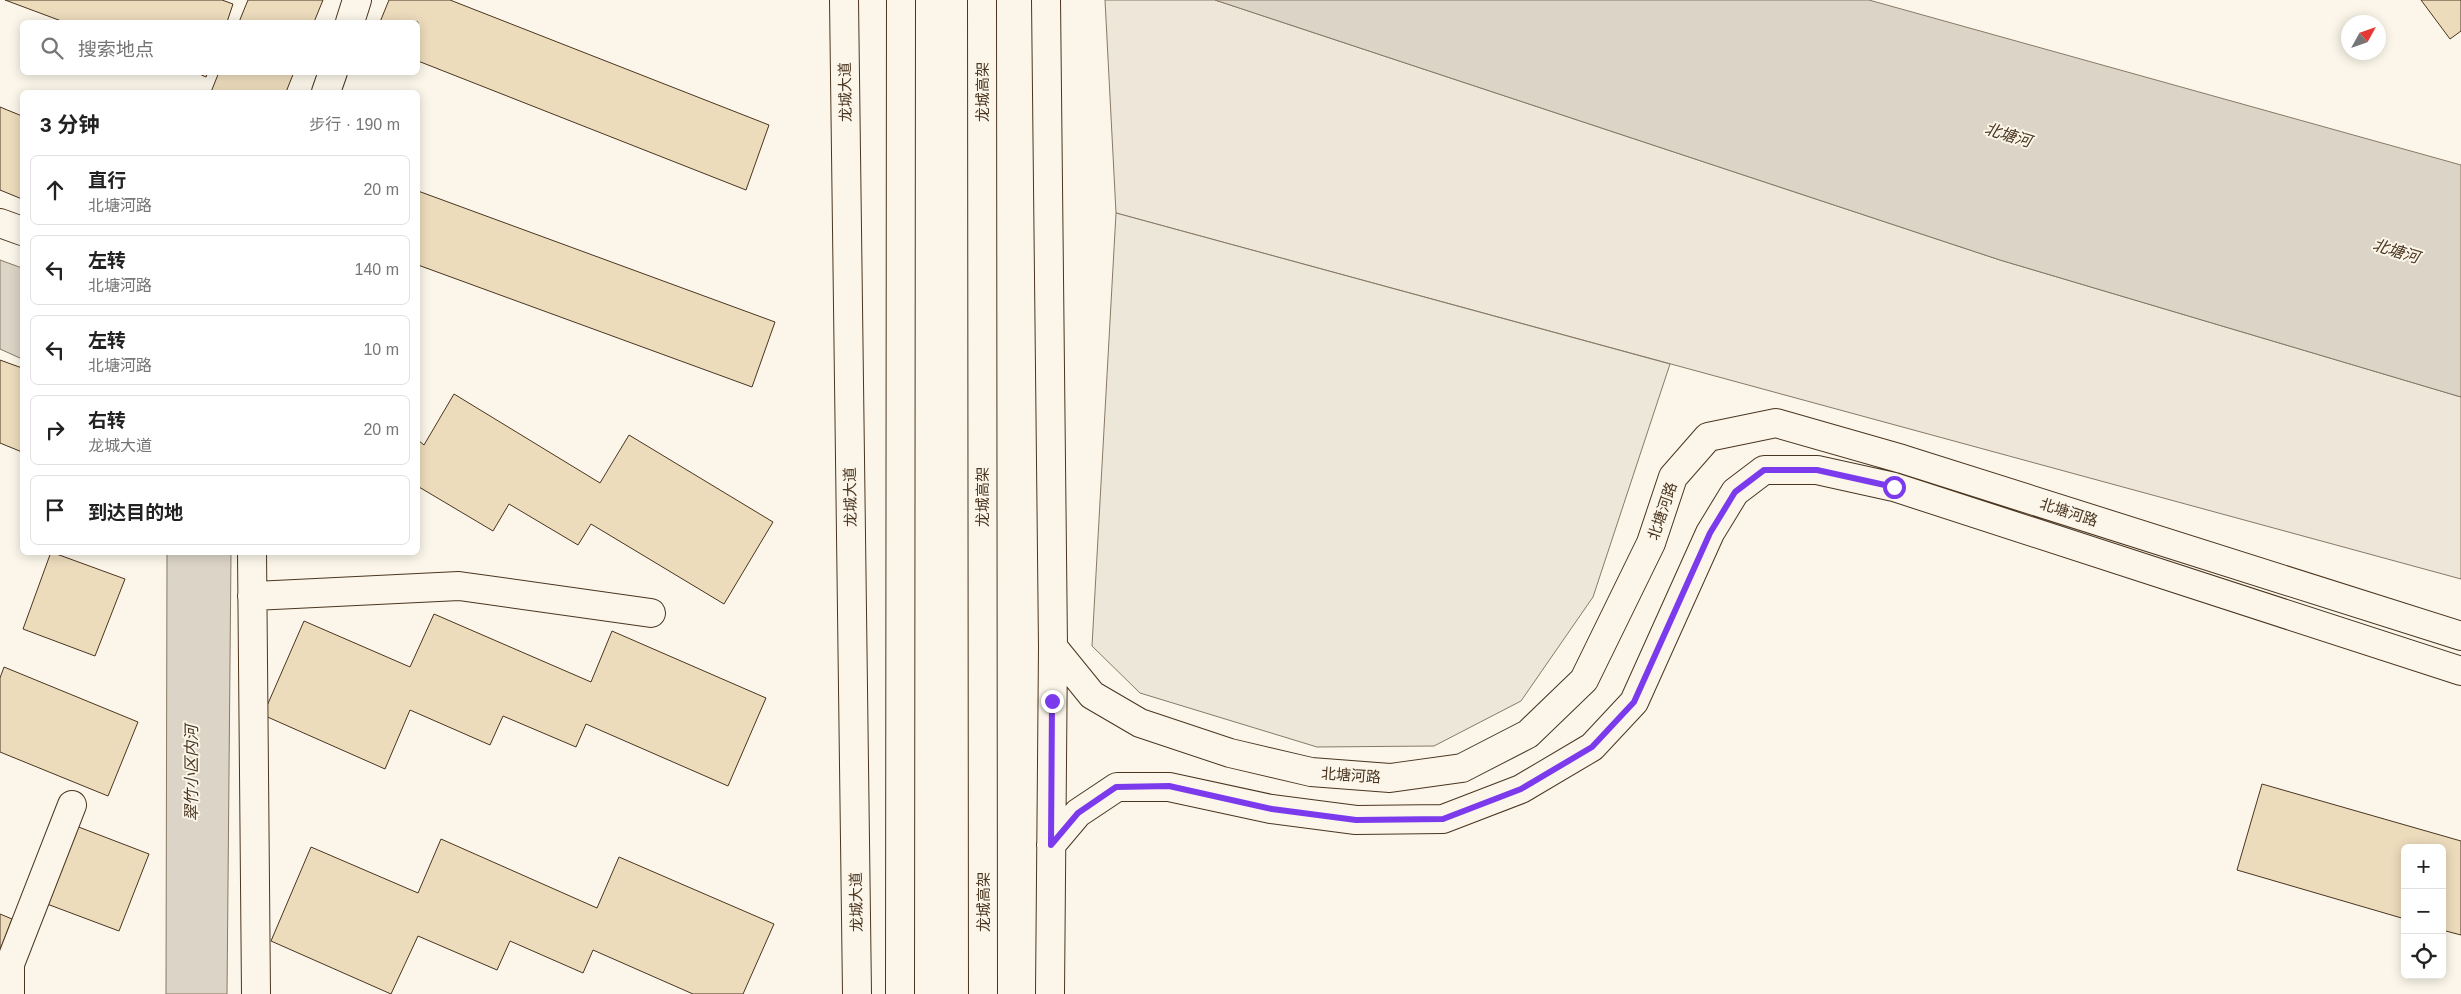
<!DOCTYPE html>
<html lang="zh">
<meta charset="utf-8">
<style>
:root{--surface:#fff;--page:#f6f6f6;--text:#222;--muted:#767676;--line:#e0e0e0}
body{margin:0;font-family:Arial,"Noto Sans SC",sans-serif;background:var(--page);color:var(--text)}
.controls{position:absolute;right:15px;bottom:15px;display:grid;overflow:hidden;border-radius:8px;box-shadow:0 2px 12px #0003}
.controls button{width:45px;height:45px;display:grid;place-items:center;padding:0;border:0;border-bottom:1px solid var(--line);background:var(--surface);color:var(--text);font:25px sans-serif}
.compass{position:absolute;left:2341px;top:15px;width:45px;height:45px;border-radius:50%;background:var(--surface);box-shadow:0 2px 12px #0003;rotate:50deg}
.stop{position:absolute;width:15px;height:15px;margin:-11px;border:4px solid #7c3aed;border-radius:50%;background:#fff}
.stop.end{background:#7c3aed;border-color:#fff;box-shadow:0 1px 5px #0008}
.list{margin:0;padding:0;list-style:none}
h2{display:flex;justify-content:space-between;align-items:center;height:65px;margin:0;padding:0 20px;font-size:21px}
h2 small{font-size:16px;font-weight:400;color:var(--muted)}
.list li{display:grid;grid-template-columns:32px 1fr auto;gap:15px;align-items:center;box-sizing:border-box;height:70px;margin:0 10px 10px;padding:0 10px;border:1px solid var(--line);border-radius:8px}
.list b{display:block;font-size:19px;white-space:nowrap}
.list p{margin:0;font-size:16px;white-space:nowrap;color:var(--muted)}
.list em{font-size:16px;font-style:normal;color:var(--muted)}
.icon{flex:none;width:28px;height:28px;fill:none;stroke:currentColor;stroke-width:2;stroke-linecap:round;stroke-linejoin:round}
.map{position:relative;flex:none;width:2461px;height:994px;overflow:hidden}
.search{position:absolute;background:var(--surface);box-shadow:0 2px 12px #0003;left:20px;top:20px;width:400px;height:55px;display:flex;align-items:center;gap:12px;box-sizing:border-box;padding:0 18px;border-radius:8px;color:var(--muted);font-size:19px}
.panel{position:absolute;background:var(--surface);box-shadow:0 2px 12px #0003;left:20px;top:90px;width:400px;height:465px;border-radius:8px}
.map>svg:first-child{display:block}
.green{fill:#ede6d9;stroke:#887966}
.parking{fill:#ede7d9;stroke:#887966}
.water{fill:#dcd4c6;stroke:#887966}
.building{fill:#ecdcbc;stroke:#4a3520}
.lines{fill:none;stroke-linecap:round;stroke-linejoin:round}
.minor-casing{stroke:#4a3520;stroke-width:30}
.major-casing{stroke:#4a3520;stroke-width:30}
.highway-casing{stroke:#4a3520;stroke-width:30}
.minor{stroke:#fbf6e9;stroke-width:28}
.major{stroke:#fbf6e9;stroke-width:28}
.highway{stroke:#fbf6e9;stroke-width:28}
.route{stroke:#7c3aed;stroke-width:6}
.labels{text-anchor:middle;dominant-baseline:central;stroke-width:4;stroke-linejoin:round;paint-order:stroke}
.street-label{font-size:15px;fill:#4a3520;stroke:#fbf6e9}
.water-label{font-size:16px;font-style:italic;fill:#4a3520;stroke:#fbf6e9}
</style>
<div class="map">
<svg width="2461" height="994" viewBox="0 0 2461 994">
<rect width="100%" height="100%" fill="#fbf6e9"/>
<path class="green" d="M1105,0H1215L2000,260L2461,397V579L1116,213Z"/>
<path class="parking" d="M1116,213L1670,364L1593,597L1521,701L1434,746L1317,747L1140,693L1092,646Z"/>
<path class="water" d="M1215,0H1869L2461,165V397L2000,260Z
M0,260L22,268V359L0,349Z
M167,553H231L227,994H166Z"/>
<path class="building" d="M5,0H222L233,4L227,22H64Z
M248,0H323L314,22H239Z
M389,0H450L769,125L746,190L418,61V22H380Z
M2421,0H2461V31L2450,39Z
M195,72H208L206,77Z
M219,72H294L286,92H211Z
M0,107L22,116V199L0,190Z
M418,191L775,322L752,387L418,265Z
M0,360L22,368V452L0,443Z
M454,394L600,483L629,435L773,522L724,604L591,524L578,545L509,504L493,531L419,487L418,489V440L424,445Z
M51,552L125,579L95,656L23,629Z
M434,614L591,682L612,631L766,698L728,786L586,724L576,747L503,716L490,745L410,710L385,769L263,715L304,621L410,667Z
M4,667L138,722L108,796L0,752V678Z
M2262,784L2461,841V935L2442,930V848H2405V919L2237,870Z
M76,826L149,854L119,931L47,904Z
M441,839L597,908L619,857L774,924L743,994H693L593,950L583,973L510,941L497,970L418,936L391,994L271,941L311,847L418,893Z
M0,914L12,919L0,950Z"/>
<g class="lines">
<defs>
<path id="minor" d="M350,22L357,0
M326,92L333,72
M0,223L22,231
M252,552L256,994
M252,596L459,586L651,613
M10,994V964L72,805"/>
<path id="major" d="M844,0L857,994
M1046,0L1053,647L1050,994
M1053,647L1092,695L1140,723L1230,753L1311,772L1390,778L1462,768L1528,734L1584,680L1651,543L1673,477L1708,437L1776,423L1902,459L2461,636
M1051,845L1078,813L1117,787H1169L1271,809L1356,820L1443,819L1521,789L1592,747L1634,702L1710,533L1735,492L1764,470H1817L1894,487L2461,671"/>
<path id="highway" d="M982,0L983,994
M900,994L901,0"/>
</defs>
<use href="#minor" class="minor-casing"/>
<use href="#major" class="major-casing"/>
<use href="#highway" class="highway-casing"/>
<use href="#minor" class="minor"/>
<use href="#major" class="major"/>
<use href="#highway" class="highway"/>
</g>
<g class="lines">
<path class="route" d="M1052,701L1051,845L1078,813L1116,787L1169,786L1272,809L1356,820L1443,819L1521,789L1592,747L1634,702L1710,533L1735,492L1764,470H1817L1894,487"/>
</g>
<g class="labels">
<g class="street-label">
<text transform="translate(845 92) rotate(-91)">龙城大道</text>
<text transform="translate(982 92) rotate(-90)">龙城高架</text>
<text transform="translate(850 497) rotate(-91)">龙城大道</text>
<text transform="translate(982 497) rotate(-90)">龙城高架</text>
<text transform="translate(1662 511) rotate(-71)">北塘河路</text>
<text transform="translate(2069 512) rotate(18)">北塘河路</text>
<text transform="translate(1351 775) rotate(4)">北塘河路</text>
<text transform="translate(856 902) rotate(-91)">龙城大道</text>
<text transform="translate(983 902) rotate(-90)">龙城高架</text>
</g>
<g class="water-label">
<text transform="translate(2008 135) rotate(17)">北塘河</text>
<text transform="translate(2396 251) rotate(17)">北塘河</text>
<text transform="translate(191 773) rotate(-90)">翠竹小区内河</text>
</g>
</g>
</svg>
<div class="controls">
<button>+</button>
<button>−</button>
<button><svg class="icon" aria-label="locate" viewBox="0 0 24 24"><circle cx="12" cy="12" r="6"/><path d="M12 2v4M12 18v4M2 12h4M18 12h4"/></svg></button>
</div>
<svg class="compass" viewBox="-18 -18 36 36"><path d="M0-13l5 13h-10z" fill="#e53935"/><path d="M0 13l5-13h-10z" fill="#767676"/></svg>
<div class="stop" style="left:1894px;top:487px"></div>
<div class="stop end" style="left:1052px;top:701px"></div>
<div class="search"><svg class="icon" aria-label="search" viewBox="0 0 24 24"><circle cx="10" cy="10" r="6"/><path d="M15 15l6 6"/></svg>搜索地点</div>
<section class="panel">
<h2>3 分钟<small>步行 · 190 m</small></h2>
<ul class="list">
<li><svg class="icon" aria-label="ahead" viewBox="0 0 24 24"><path d="M12 20V5M6 11l6-6 6 6"/></svg><div><b>直行</b><p>北塘河路</p></div><em>20 m</em></li>
<li><svg class="icon" aria-label="left" viewBox="0 0 24 24"><path d="M17 20v-9H6M10 6l-5 5 5 5"/></svg><div><b>左转</b><p>北塘河路</p></div><em>140 m</em></li>
<li><svg class="icon" aria-label="left" viewBox="0 0 24 24"><path d="M17 20v-9H6M10 6l-5 5 5 5"/></svg><div><b>左转</b><p>北塘河路</p></div><em>10 m</em></li>
<li><svg class="icon" aria-label="right" viewBox="0 0 24 24"><path d="M7 20v-9h11M14 6l5 5-5 5"/></svg><div><b>右转</b><p>龙城大道</p></div><em>20 m</em></li>
<li><svg class="icon" aria-label="arrive" viewBox="0 0 24 24"><path d="M6 21V4h12l-3 4 3 4H6"/></svg><div><b>到达目的地</b></div></li>
</ul>
</section>
</div>
